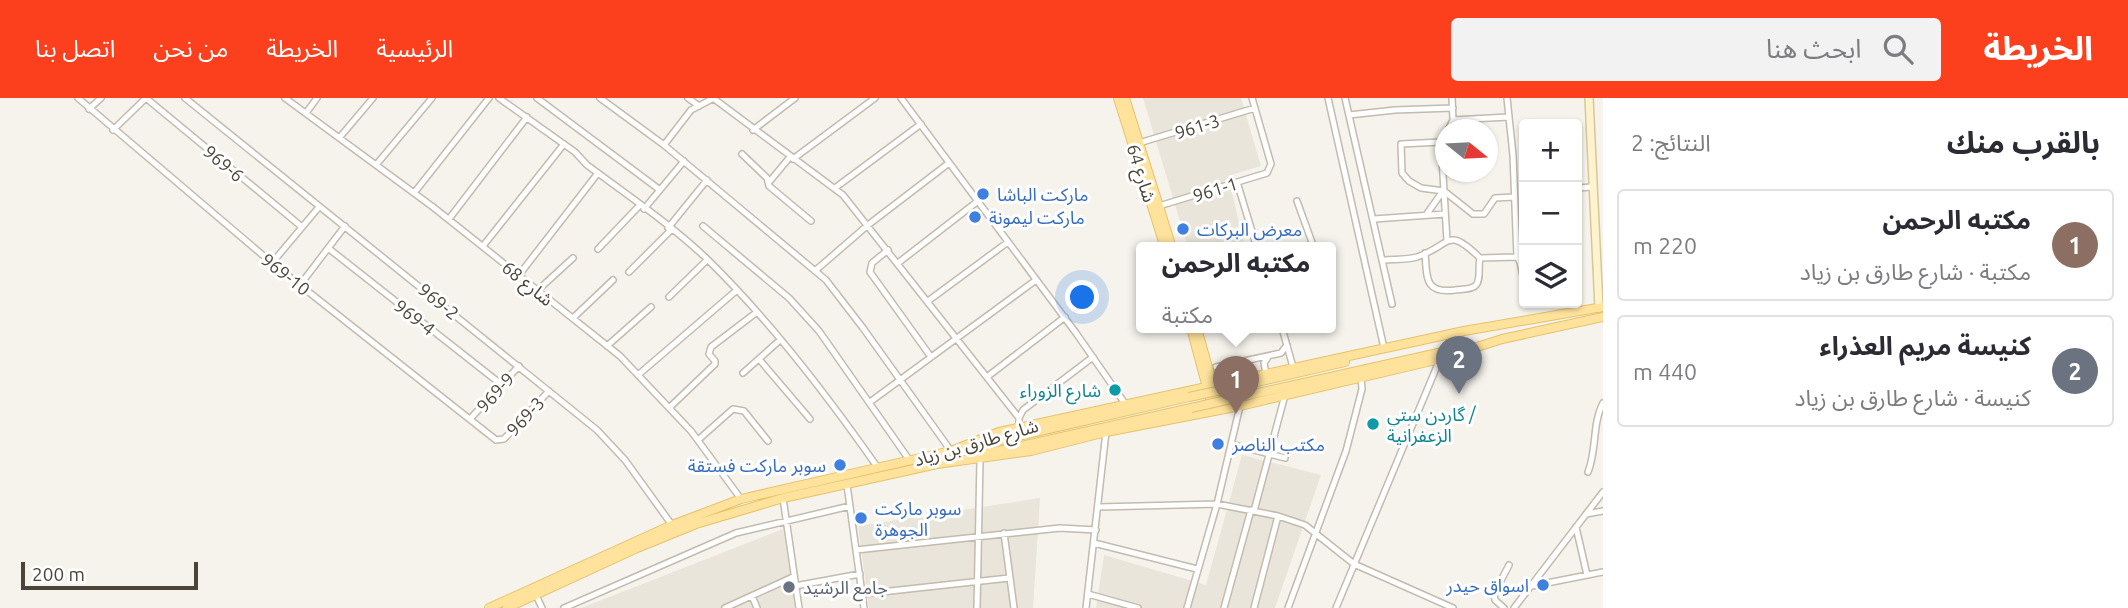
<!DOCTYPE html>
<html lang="ar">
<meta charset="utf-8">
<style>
:root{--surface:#fff;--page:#f2f2f3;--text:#2b2b33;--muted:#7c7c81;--line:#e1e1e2;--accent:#fc3f1d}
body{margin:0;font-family:Ubuntu,"Noto Sans Arabic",sans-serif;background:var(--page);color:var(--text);direction:rtl}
.controls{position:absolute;right:21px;top:21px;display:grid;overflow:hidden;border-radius:7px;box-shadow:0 2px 5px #0004}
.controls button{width:63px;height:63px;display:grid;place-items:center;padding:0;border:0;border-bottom:2px solid var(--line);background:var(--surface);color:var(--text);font:35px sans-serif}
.compass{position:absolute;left:1435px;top:21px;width:63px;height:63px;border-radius:50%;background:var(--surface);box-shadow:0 2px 5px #0004;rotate:108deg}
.scale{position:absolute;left:21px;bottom:18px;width:177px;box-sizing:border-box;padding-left:7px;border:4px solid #4b4439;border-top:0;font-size:19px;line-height:24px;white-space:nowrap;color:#4b4439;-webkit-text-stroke:5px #fff;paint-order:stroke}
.you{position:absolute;left:1083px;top:200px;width:24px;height:24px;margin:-18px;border:5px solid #fff;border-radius:50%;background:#1a73e8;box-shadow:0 0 0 10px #1a73e833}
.badge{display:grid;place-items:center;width:46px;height:46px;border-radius:50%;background:var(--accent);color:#fff;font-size:23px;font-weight:700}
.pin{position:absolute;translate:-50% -58px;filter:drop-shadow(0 2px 4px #0008)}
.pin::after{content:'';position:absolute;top:37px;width:24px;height:21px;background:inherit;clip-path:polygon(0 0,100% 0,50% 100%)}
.popup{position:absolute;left:1136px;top:144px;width:200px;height:91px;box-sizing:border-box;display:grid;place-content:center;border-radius:7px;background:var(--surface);filter:drop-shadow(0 2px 5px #0005);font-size:23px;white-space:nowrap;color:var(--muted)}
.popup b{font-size:26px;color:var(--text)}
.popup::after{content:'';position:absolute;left:50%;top:100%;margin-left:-14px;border:14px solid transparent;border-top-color:var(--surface)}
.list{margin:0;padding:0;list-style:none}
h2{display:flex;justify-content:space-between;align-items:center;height:91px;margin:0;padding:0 28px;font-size:30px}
h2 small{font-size:23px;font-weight:400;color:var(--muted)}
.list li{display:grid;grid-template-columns:46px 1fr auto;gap:21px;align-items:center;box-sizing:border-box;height:112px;margin:0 14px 14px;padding:0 14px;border:2px solid var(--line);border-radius:7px}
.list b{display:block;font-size:26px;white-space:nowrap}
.list p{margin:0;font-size:23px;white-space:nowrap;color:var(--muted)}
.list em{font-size:23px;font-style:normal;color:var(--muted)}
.icon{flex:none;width:38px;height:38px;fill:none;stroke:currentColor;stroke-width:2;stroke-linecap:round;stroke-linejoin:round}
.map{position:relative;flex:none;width:1603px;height:510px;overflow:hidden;direction:ltr}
header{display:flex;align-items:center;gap:42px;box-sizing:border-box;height:98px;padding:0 35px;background:var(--accent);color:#fff}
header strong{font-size:33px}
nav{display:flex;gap:38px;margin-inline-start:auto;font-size:24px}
.search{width:490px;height:63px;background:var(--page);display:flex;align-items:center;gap:18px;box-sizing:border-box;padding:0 24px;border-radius:7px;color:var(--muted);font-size:26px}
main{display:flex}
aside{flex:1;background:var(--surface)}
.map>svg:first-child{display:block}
.residential{fill:#eae5da}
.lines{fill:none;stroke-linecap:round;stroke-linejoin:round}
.street-casing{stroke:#c2bbae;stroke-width:8}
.secondary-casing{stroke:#d6c79b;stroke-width:10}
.primary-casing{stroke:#e6c16a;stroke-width:10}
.street{stroke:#fff;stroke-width:5}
.secondary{stroke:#fff3cd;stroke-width:7}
.primary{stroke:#ffe39c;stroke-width:8}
.primary-bridge-casing{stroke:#e6c16a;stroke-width:10;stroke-linecap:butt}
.primary-bridge{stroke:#ffe39c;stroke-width:8}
.shop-dot{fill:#3f7fe0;stroke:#fff;stroke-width:2.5}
.culture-dot{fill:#0f9aa8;stroke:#fff;stroke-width:2.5}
.worship-dot{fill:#6b7280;stroke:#fff;stroke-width:2.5}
.labels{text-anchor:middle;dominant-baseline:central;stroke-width:6;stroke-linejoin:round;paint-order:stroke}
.street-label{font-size:18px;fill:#4b4439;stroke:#fff}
.shop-label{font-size:18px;fill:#366cbe;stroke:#fff;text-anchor:start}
.culture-label{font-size:18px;fill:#0d838f;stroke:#fff;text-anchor:end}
.worship-label{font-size:18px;fill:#5b616d;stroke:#fff;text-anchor:start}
</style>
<header>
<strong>الخريطة</strong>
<div class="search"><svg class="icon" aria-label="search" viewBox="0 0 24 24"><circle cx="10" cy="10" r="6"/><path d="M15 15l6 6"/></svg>ابحث هنا</div>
<nav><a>الرئيسية</a><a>الخريطة</a><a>من نحن</a><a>اتصل بنا</a></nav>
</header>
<main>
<aside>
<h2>بالقرب منك<small>النتائج: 2</small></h2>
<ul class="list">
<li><span class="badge" style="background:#8d6e63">1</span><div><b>مكتبه الرحمن</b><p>مكتبة · شارع طارق بن زياد</p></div><em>220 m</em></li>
<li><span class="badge" style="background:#6b7280">2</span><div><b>كنيسة مريم العذراء</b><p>كنيسة · شارع طارق بن زياد</p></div><em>440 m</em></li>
</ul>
</aside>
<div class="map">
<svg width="1603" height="510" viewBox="0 0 1603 510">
<rect width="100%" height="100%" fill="#f6f3ec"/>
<path class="residential" d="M1143,0H1241L1261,68L1228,78L1245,150H1188Z
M1242,357L1321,377L1275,510H1096L1104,457L1206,487Z
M1040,400L1033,510H869L858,428Z
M783,431L795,510H581Z"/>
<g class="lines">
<defs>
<path id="street" d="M78,0L272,165L496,342L504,341L549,293
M146,0L302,129
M185,0L597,332L625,362L672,427
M285,0L433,109L620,258L691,333L741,401
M499,0L575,54L587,67C626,96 670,126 705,159C769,221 827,297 878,370
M537,0L660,92
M600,0L664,47L826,182L863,230L951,353
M688,0L699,8
M713,0L843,97L1019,320
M901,0L1076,235L1126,307
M1328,0L1384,250
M1345,0L1392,206
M1507,0L1513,57L1517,159L1520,164L1524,183
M89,11L101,0
M306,15L317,0
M1349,17L1395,12L1453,10
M1453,22L1508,19
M113,32L146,0
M753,32L795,0
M1448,32L1453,22L1452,0
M1446,36L1441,44L1447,143
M340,39L373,0
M1441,44L1401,46L1402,75L1409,83L1421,90L1444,93L1473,116H1484L1495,100L1514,99
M1139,45L1255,10
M664,47L691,12L714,0
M742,56L767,80L769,88L811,123
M793,61L875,0
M376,67L432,0
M770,83L790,59
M1237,84L1257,150
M835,90L921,26
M1577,90L1592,89
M414,95L489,0
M1297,103L1314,150
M1159,108L1267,75L1271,66L1252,0
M644,111L684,63
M1426,117L1443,93
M449,121L527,19
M1374,121L1445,116
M703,128L789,200L819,233L910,363
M668,130L707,82
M483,148L564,46
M328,150L502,287
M598,151L640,107
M888,152L872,165L870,174L931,259
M1425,155C1427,179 1424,196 1455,192C1461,191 1472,192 1476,187C1481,182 1478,167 1480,160
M1383,162C1394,161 1407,162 1417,159C1452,147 1446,127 1480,160L1517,159L1524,154
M272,165L319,109
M898,165L978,103
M816,172L868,127L949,65
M629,174L671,132
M519,177L598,75
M300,187L345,128
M538,192L573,160
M669,199L707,162
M928,203L1008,144
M573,220L613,182
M1282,230L1293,269
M607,248L651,209
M759,261L810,321
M1216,269L1281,255L1287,247
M743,275L780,242
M1266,276L1264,265L1268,259
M638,277L737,192
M987,279L1065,219
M870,304L1036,182
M669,310L715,266V263L709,256L711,249L757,214
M470,321L519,268
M1019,330V320L1023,312L1093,259
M698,342L733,311L744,313L768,343
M1231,346L1285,360
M1588,374C1597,352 1592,326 1603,305
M847,387L864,510
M783,400L799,510
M1099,409L1217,406L1278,418L1305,427L1354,466L1453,510
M1254,413L1285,297
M1586,416L1603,413
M1576,429L1587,477
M1004,435L1014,510
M1094,445L1197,471
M856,452L1060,430L1096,432
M795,488L860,476
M1532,488L1603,474
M863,496L1009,480
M1088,496L1138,510
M536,497L542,510
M752,498L757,510
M564,510L736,435L850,408
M725,510L793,479
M977,510L980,362
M1086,510L1106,334
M1187,510L1217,406L1240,308
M1224,510L1251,412
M1254,510L1278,418
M1288,510L1346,353L1362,291L1361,280
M1336,510L1440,261
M1504,510L1495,502L1494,496L1509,467
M1514,510L1603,394"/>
<path id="secondary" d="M1589,0L1599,210"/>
<path id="primary" d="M1118,0L1165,150
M1125,0L1172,150
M1191,230L1213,312
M1197,230L1219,309
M1249,286L1345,264
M1249,297L1465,249
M970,349L1189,299
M981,357L1191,310
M489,510L672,427L741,401L951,353L999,334L1464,233L1603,209
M507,510L637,450L696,426L783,400L937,366L1031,353L1106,334L1240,308L1440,261L1502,241L1603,219"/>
</defs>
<use href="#street" class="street-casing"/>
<use href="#secondary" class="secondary-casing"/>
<use href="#primary" class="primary-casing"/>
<use href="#street" class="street"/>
<use href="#secondary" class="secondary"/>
<use href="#primary" class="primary"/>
<defs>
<path id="primary-bridge" d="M1189,299L1249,286
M1191,310L1249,297"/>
</defs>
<use href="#primary-bridge" class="primary-bridge-casing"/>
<use href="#primary-bridge" class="primary-bridge"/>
</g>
<g class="shop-dot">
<circle cx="983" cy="96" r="7"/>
<circle cx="975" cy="119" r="7"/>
<circle cx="1183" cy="131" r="7"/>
<circle cx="1218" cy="346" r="7"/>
<circle cx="840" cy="367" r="7"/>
<circle cx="861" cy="420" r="7"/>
<circle cx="1543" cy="487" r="7"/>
</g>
<g class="culture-dot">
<circle cx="1115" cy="292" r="7"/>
<circle cx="1373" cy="326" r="7"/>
</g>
<circle class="worship-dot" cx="789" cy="489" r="7"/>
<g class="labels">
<g class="street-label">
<text transform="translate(1197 28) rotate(-17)">961-3</text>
<text transform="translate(224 65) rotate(40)">969-6</text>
<text transform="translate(1142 75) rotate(73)">شارع 64</text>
<text transform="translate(1215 91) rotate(-17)">961-1</text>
<text transform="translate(286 176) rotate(38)">969-10</text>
<text transform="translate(528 185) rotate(39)">شارع 68</text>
<text transform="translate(439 203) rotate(39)">969-2</text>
<text transform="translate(415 219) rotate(38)">969-4</text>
<text transform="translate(495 294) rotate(-48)">969-9</text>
<text transform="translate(525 318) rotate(-47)">969-3</text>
<text transform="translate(976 344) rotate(-16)">شارع طارق بن زياد</text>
</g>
<g class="shop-label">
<text x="997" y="96">ماركت الباشا</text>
<text x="989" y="119">ماركت ليمونة</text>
<text x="1197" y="131">معرض البركات</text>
<text x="1232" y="346">مكتب الناصر</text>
<text x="826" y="367" text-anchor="end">سوبر ماركت فستقة</text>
<text x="875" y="410">سوبر ماركت<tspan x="875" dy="21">الجوهرة</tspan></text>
<text x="1529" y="487" text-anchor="end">اسواق حيدر</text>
</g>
<g class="culture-label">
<text x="1101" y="292">شارع الزوراء</text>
<text x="1387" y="316" text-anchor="start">گاردن ستي /<tspan x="1387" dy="21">الزعفرانية</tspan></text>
</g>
<g class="worship-label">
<text x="803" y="489">جامع الرشيد</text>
</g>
</g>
</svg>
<div class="controls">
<button>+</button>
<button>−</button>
<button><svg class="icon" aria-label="layers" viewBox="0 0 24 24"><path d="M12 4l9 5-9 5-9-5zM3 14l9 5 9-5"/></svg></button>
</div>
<svg class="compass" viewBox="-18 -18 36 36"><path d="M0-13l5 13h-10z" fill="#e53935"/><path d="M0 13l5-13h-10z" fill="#7c7c81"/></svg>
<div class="scale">200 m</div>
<div class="you"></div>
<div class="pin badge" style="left:1236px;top:316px;background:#8d6e63">1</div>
<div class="popup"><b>مكتبه الرحمن</b>مكتبة</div>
<div class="pin badge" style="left:1459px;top:296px;background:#6b7280">2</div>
</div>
</main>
